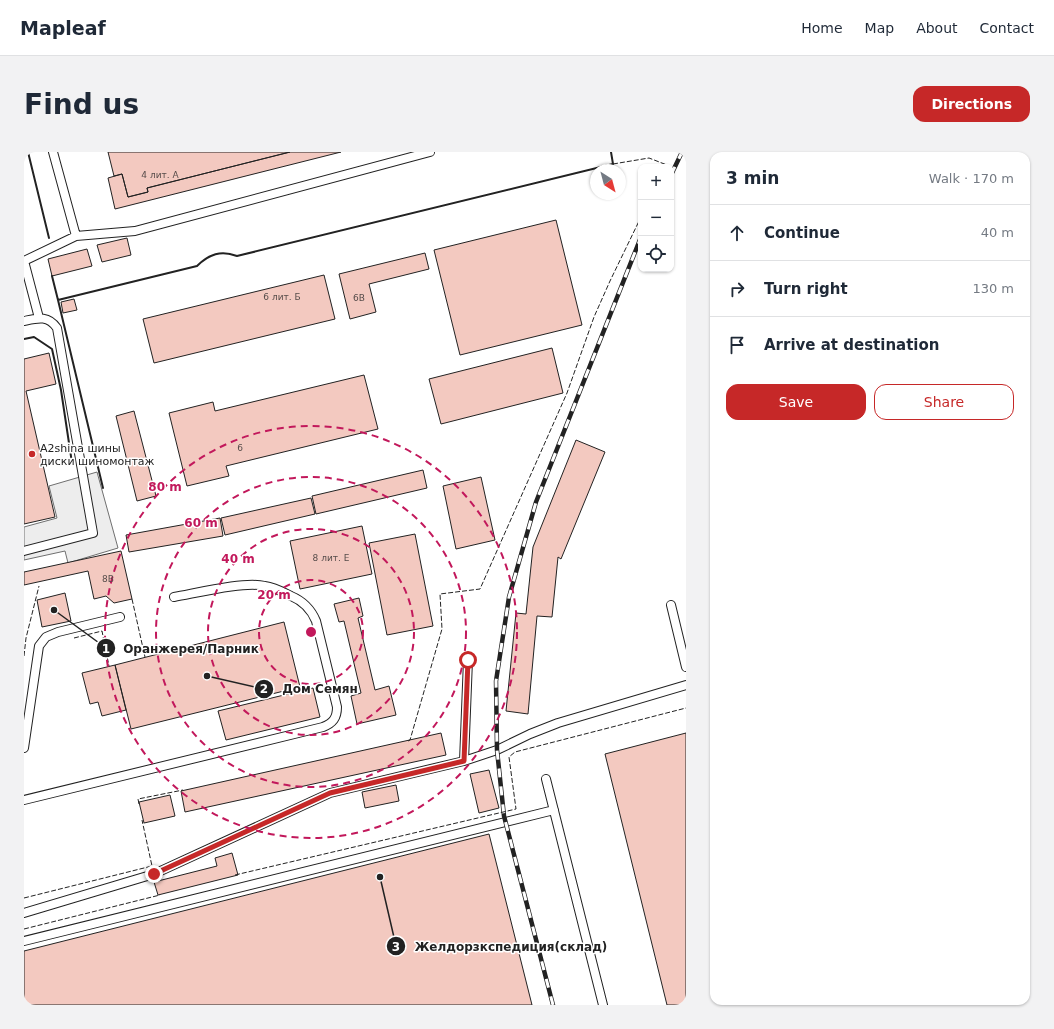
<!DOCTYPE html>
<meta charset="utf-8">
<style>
:root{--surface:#fff;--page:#f2f2f3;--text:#1f2937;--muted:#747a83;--line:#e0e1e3;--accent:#c62828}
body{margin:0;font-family:"DejaVu Sans",sans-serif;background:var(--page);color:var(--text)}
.controls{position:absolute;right:12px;top:12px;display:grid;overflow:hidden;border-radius:8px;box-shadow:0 1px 3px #0004}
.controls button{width:36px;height:36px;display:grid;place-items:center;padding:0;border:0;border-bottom:1px solid var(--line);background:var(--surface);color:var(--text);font:20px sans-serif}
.compass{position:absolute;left:566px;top:12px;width:36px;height:36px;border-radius:50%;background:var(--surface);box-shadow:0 1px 3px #0004;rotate:144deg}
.stop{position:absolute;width:12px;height:12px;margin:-9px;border:3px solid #c62828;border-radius:50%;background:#fff}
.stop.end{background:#c62828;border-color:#fff;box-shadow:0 1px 4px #0008}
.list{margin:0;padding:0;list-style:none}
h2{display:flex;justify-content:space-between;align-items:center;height:52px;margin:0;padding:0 16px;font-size:17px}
h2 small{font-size:13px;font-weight:400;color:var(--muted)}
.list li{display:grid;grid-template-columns:26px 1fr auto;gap:12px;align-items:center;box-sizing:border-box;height:56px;padding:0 16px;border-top:1px solid var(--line)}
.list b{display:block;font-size:15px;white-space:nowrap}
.list em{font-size:13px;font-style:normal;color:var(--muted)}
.actions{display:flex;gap:8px;padding:12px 16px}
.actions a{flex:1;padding:9px 0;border:1px solid var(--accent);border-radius:12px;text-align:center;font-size:14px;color:var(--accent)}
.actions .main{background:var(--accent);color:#fff}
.icon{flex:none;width:22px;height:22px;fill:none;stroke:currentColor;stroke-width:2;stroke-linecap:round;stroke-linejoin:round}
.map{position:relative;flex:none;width:662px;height:853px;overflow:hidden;border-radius:12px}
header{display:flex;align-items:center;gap:24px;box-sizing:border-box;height:56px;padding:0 20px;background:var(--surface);border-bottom:1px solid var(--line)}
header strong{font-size:19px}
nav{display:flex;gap:22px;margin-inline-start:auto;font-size:14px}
.intro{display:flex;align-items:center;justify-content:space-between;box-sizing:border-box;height:96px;padding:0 24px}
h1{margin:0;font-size:28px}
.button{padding:10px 18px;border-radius:12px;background:var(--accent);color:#fff;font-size:14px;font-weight:700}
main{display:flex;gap:24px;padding:0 24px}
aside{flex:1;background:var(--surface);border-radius:12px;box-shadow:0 1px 3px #0004}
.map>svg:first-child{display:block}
.parking{fill:#ededed;stroke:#6f6f6f}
.building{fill:#f3c9c0;stroke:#222}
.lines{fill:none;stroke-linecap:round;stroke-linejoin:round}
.service-casing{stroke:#222;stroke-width:10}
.service{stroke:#fff;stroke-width:8}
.rail-casing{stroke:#222;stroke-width:4.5}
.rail{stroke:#fff;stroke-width:3;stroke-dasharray:9;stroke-linecap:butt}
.fence{stroke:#222;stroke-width:1;stroke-dasharray:5 2;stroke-linecap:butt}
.wall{stroke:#222;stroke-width:2}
.route{stroke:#c62828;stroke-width:5}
.ring{fill:none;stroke:#c2185b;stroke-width:2;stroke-dasharray:7 5}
.poi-dot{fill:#c62828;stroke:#fff;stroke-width:1.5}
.labels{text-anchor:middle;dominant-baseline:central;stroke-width:3;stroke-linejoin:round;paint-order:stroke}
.number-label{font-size:9px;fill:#564c4a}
.poi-label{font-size:11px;fill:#222;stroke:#fff;text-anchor:start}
.centre{fill:#c2185b;stroke:#fff;stroke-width:2}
.ring-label{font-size:12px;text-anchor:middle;font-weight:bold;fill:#c2185b;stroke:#fff;stroke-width:3;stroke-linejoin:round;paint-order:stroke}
.leader{fill:none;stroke:#222;stroke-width:1.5}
.callout-dot{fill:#222;stroke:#fff;stroke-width:1.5}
.mark-label{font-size:12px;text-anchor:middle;font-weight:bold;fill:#fff}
.callout-label{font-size:12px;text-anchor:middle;font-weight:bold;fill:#222;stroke:#fff;stroke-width:3;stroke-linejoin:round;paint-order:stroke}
</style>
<header>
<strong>Mapleaf</strong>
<nav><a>Home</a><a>Map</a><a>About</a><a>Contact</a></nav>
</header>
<div class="intro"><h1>Find us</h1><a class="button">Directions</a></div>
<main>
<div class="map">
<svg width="662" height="853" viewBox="0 0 662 853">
<rect width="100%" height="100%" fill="#fff"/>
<path class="parking" d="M73,320L94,396L44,411L41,399L0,408V375L33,366L25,334Z"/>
<path class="building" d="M84,0H266L123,36L124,40L104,45L98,22L90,24Z
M266,0H317L91,57L84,26L98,22L104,45L124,40L123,36Z
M532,68L558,173L436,203L410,98Z
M103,86L107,103L78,110L73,93Z
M63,97L68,114L28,124L24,107Z
M401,101L405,117L345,132L352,160L326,167L315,122Z
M300,123L311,167L130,211L119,167Z
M50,147L53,158L39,161L37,150Z
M528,196L539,241L417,272L405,227Z
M25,201L32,232L2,239L31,365L0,372V207Z
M340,223L354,277L202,314L205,324L163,334L145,261L189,250L191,259Z
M110,259L132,344L113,349L92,264Z
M552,288L581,300L537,407L534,405L528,465L513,464L504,562L482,559L492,461L502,462L509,395Z
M399,318L403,336L292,362L288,344Z
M457,325L471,388L432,397L419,334Z
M287,346L291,362L201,383L197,366Z
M196,366L199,384L105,400L102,383Z
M338,374L348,422L276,437L266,389Z
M391,382L409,474L363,483L345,391Z
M97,399L108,447L90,451L82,444L70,447L64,419L0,433V420Z
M41,441L47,469L18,475L13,448Z
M335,446L339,464L334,466L351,538L365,534L372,563L333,572L327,544L337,541L320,469L315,470L310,452Z
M260,470L276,535L107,577L91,513Z
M91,513L102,558L78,564L74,550L66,552L58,521Z
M289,536L296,565L202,588L194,559Z
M417,581L422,603L161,660L157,639Z
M662,581V853H643L581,602Z
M465,618L475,656L455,661L446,622Z
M372,633L375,649L341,656L338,640Z
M146,643L151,664L120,671L115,650Z
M465,682L508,853H0V799Z
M208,701L214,723L134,743L130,730L193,714L191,706Z"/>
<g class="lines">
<defs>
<path id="service" d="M29,0L52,84
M15,166L0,109L52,84L111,79L406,0
M0,169C14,166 24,163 33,176L69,381L0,399
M647,453L662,515
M0,596L15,494L22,485L34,480L96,465
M440,609L473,598L506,582L534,571L662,533
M522,627L579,853
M0,648L299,575C309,571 313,566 313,555L292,469C287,457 279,449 267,444C259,440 250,435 241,434C220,429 173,441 150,445
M0,761L130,722L306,641L440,609L444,508
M0,789L530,658"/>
</defs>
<use href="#service" class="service-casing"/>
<use href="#service" class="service"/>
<defs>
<path id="rail" d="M647,23L658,0
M529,853L480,664L473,598L472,529L485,445L512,350L617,85"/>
</defs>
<use href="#rail" class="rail-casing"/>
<use href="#rail" class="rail"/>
<path class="fence" d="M589,12L625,6L643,13L642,15
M108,447L121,505
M50,486L78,479L85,514
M0,504L2,486L15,434
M384,589L386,588L418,477L416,442L456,437L543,241L570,165L586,129L617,65
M115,652L114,647L159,638
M211,723L492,657L485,605L491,600L662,556
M0,746L128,714L118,668
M0,777L136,743"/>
<path class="wall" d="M4,0L25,86
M28,124L34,148
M0,187L10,185L28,197L37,238L48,311
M79,336L34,148L173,114C185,102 197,98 213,104L589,12L587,0"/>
</g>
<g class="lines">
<path class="route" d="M130,722L306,641L440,609L444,508"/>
</g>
<g class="ring">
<circle cx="287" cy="480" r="52"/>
<circle cx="287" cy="480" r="103"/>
<circle cx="287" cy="480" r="155"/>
<circle cx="287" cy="480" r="206"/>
</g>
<circle class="poi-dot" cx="8" cy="302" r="4"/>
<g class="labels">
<g class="number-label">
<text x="136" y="23">4 лит. А</text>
<text x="258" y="145">6 лит. Б</text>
<text x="335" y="146">6В</text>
<text x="216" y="296">6</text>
<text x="307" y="406">8 лит. Е</text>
<text x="84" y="427">8В</text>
</g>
<g class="poi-label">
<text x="16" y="296">A2shina шины<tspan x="16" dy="13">диски шиномонтаж</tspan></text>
</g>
</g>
<circle cx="287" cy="480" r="6" class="centre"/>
<g class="ring-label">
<text x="141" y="339">80 m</text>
<text x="177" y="375">60 m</text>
<text x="214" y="411">40 m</text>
<text x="250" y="447">20 m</text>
</g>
<path class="leader" d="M30 458L82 496M183 524L240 537M356 725L372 794"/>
<g class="callout-dot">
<circle cx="30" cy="458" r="4"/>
<circle cx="183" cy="524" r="4"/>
<circle cx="356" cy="725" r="4"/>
<circle cx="82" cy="496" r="10"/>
<circle cx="240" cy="537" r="10"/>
<circle cx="372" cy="794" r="10"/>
</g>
<g class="mark-label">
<text x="82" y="501">1</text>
<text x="240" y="541">2</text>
<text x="372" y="799">3</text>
</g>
<g class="callout-label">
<text x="167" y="501">Оранжерея/Парник</text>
<text x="296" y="541">Дом Семян</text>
<text x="487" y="799">Желдорзкспедиция(склад)</text>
</g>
</svg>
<div class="controls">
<button>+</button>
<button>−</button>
<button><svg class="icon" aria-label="locate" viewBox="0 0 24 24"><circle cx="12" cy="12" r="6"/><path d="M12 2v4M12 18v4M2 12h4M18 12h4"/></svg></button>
</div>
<svg class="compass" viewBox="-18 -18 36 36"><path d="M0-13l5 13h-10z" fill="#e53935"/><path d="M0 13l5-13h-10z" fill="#747a83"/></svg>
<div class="stop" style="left:444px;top:508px"></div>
<div class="stop end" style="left:130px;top:722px"></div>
</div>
<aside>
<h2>3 min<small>Walk · 170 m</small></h2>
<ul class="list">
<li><svg class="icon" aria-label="ahead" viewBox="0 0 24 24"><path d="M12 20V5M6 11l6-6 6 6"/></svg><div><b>Continue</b></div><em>40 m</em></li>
<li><svg class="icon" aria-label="right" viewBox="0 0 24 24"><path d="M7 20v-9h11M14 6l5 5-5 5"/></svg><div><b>Turn right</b></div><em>130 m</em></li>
<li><svg class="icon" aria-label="arrive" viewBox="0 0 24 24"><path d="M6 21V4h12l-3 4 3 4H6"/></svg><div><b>Arrive at destination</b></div></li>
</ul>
<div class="actions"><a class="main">Save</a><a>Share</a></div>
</aside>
</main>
